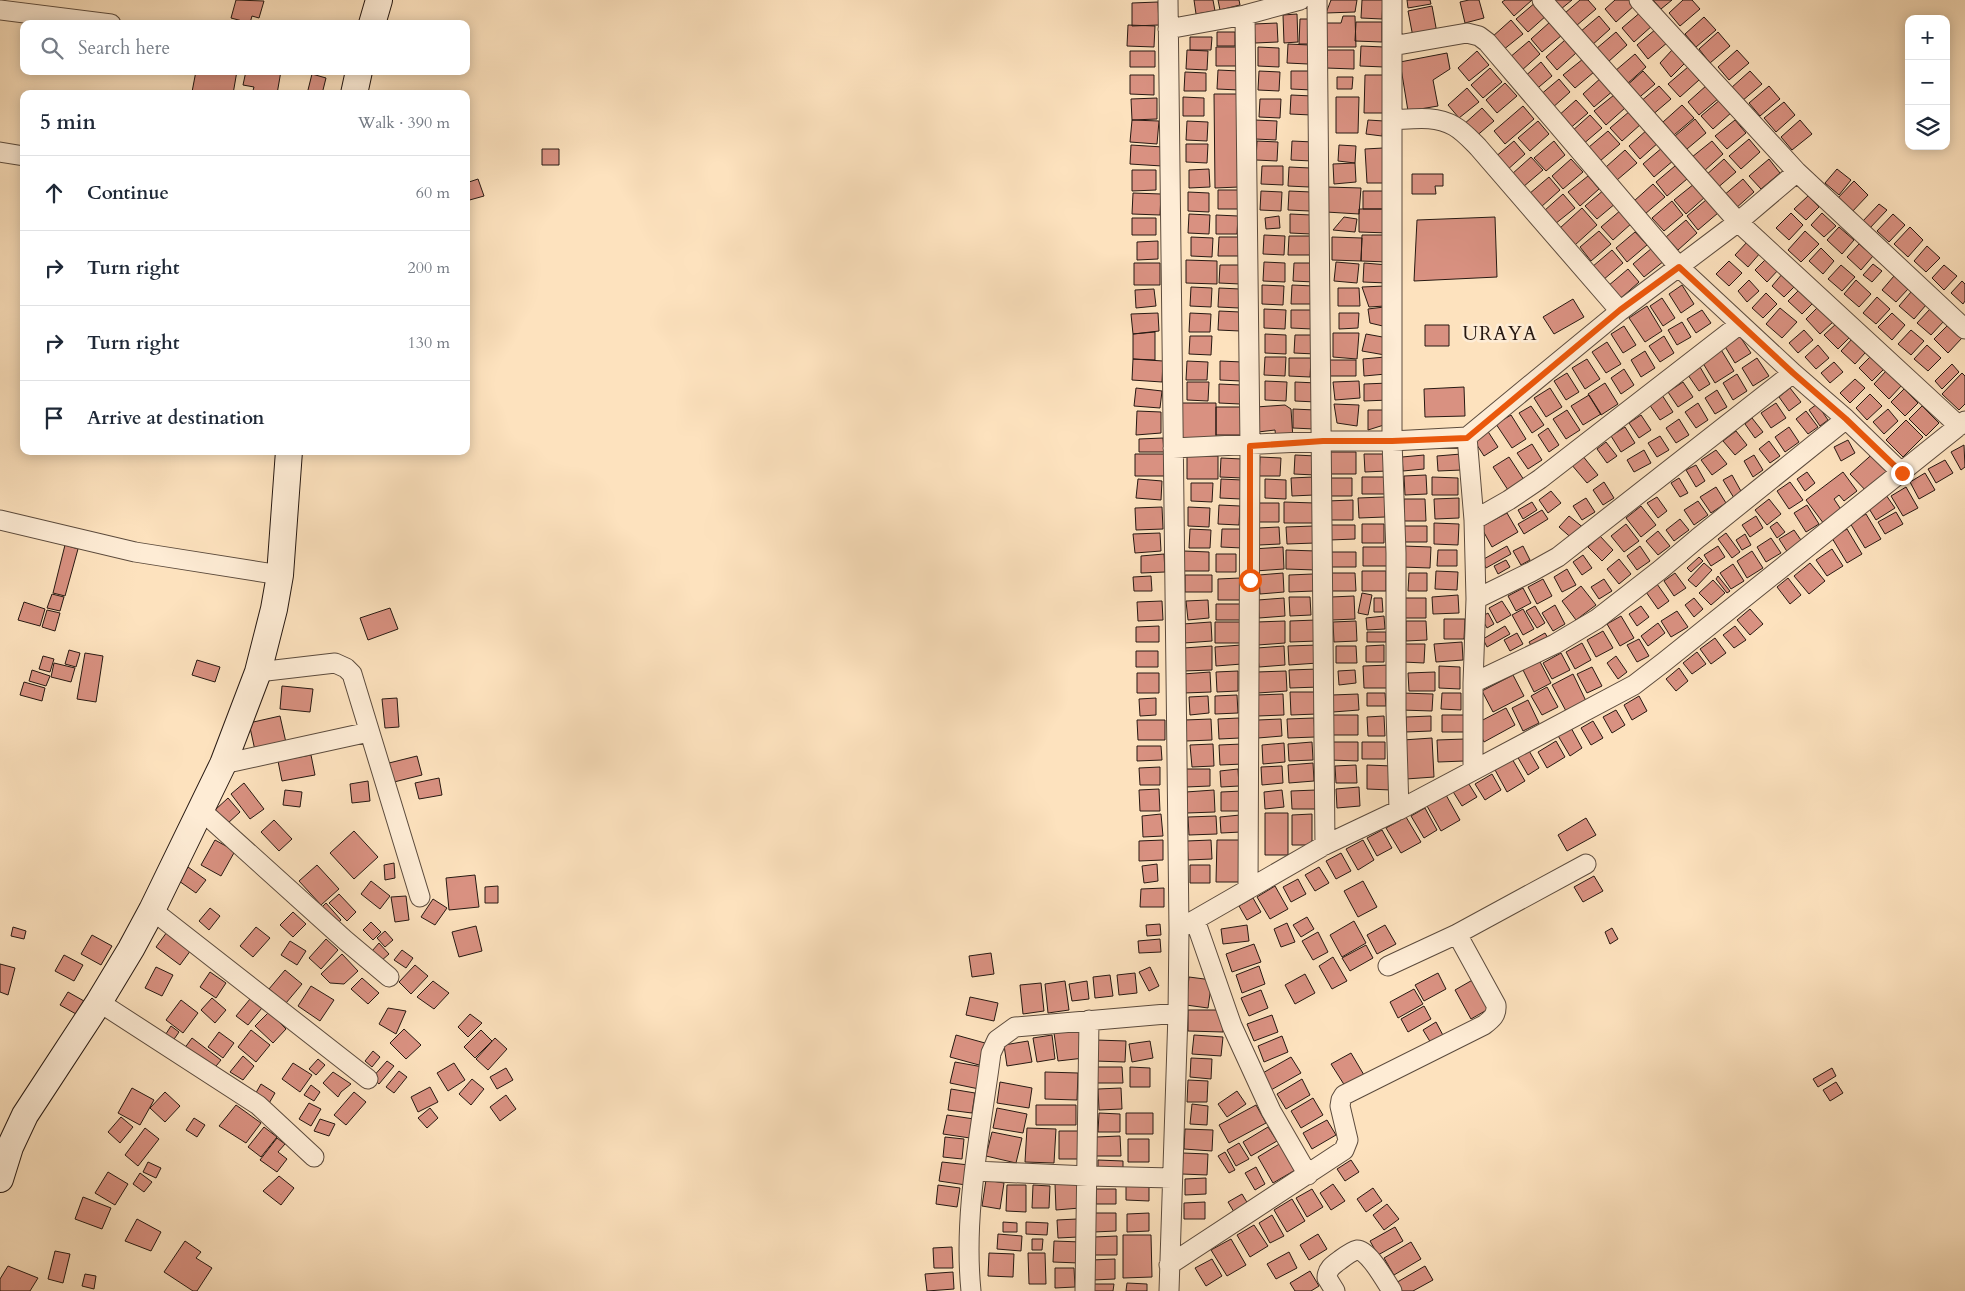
<!DOCTYPE html>
<meta charset="utf-8">
<style>
:root{--surface:#fff;--page:#f6f6f7;--text:#1f2937;--muted:#747a83;--line:#e0e1e3}
body{margin:0;font-family:Cardo,serif;background:var(--page);color:var(--text)}
.controls{position:absolute;right:15px;top:15px;display:grid;overflow:hidden;border-radius:10px;box-shadow:0 2px 12px #0003}
.controls button{width:45px;height:45px;display:grid;place-items:center;padding:0;border:0;border-bottom:1px solid var(--line);background:var(--surface);color:var(--text);font:25px sans-serif}
.stop{position:absolute;width:15px;height:15px;margin:-11px;border:4px solid #ea580c;border-radius:50%;background:#fff}
.stop.end{background:#ea580c;border-color:#fff;box-shadow:0 1px 5px #0008}
.list{margin:0;padding:0;list-style:none}
h2{display:flex;justify-content:space-between;align-items:center;height:65px;margin:0;padding:0 20px;font-size:21px}
h2 small{font-size:16px;font-weight:400;color:var(--muted)}
.list li{display:grid;grid-template-columns:32px 1fr auto;gap:15px;align-items:center;box-sizing:border-box;height:75px;padding:0 20px;border-top:1px solid var(--line)}
.list b{display:block;font-size:19px;white-space:nowrap}
.list em{font-size:16px;font-style:normal;color:var(--muted)}
.icon{flex:none;width:28px;height:28px;fill:none;stroke:currentColor;stroke-width:2;stroke-linecap:round;stroke-linejoin:round}
.map{position:relative;flex:none;width:1965px;height:1291px;overflow:hidden}
.search{position:absolute;background:var(--surface);box-shadow:0 2px 12px #0003;left:20px;top:20px;width:450px;height:55px;display:flex;align-items:center;gap:12px;box-sizing:border-box;padding:0 18px;border-radius:10px;color:var(--muted);font-size:19px}
.panel{position:absolute;background:var(--surface);box-shadow:0 2px 12px #0003;left:20px;top:90px;width:450px;height:365px;border-radius:10px}
.map>svg:first-child{display:block}
.building{fill:#d99181;stroke:#271912}
.lines{fill:none;stroke-linecap:round;stroke-linejoin:round}
.street-casing{stroke:#5c4b3d;stroke-width:21}
.secondary-casing{stroke:#271912;stroke-width:28}
.street{stroke:#feecd5;stroke-width:19}
.secondary{stroke:#feecd5;stroke-width:26}
.route{stroke:#ea580c;stroke-width:6}
.labels{text-anchor:middle;dominant-baseline:central;stroke-width:5;stroke-linejoin:round;paint-order:stroke}
.quarter-label{font-size:19px;letter-spacing:1px;fill:#271912;stroke:#feecd5}
</style>
<div class="map">
<svg width="1965" height="1291" viewBox="0 0 1965 1291">
<rect width="100%" height="100%" fill="#fde2be"/>
<filter id="stains"><feTurbulence type="fractalNoise" baseFrequency=".004" numOctaves="4"/><feColorMatrix values="0 0 0 0 .2 0 0 0 0 .09 0 0 0 0 .02 0 0 0 .5 -.17"/></filter>
<radialGradient id="worn" r=".72"><stop offset=".6" stop-color="#630" stop-opacity="0"/><stop offset="1" stop-color="#630" stop-opacity=".3"/></radialGradient>
<path class="building" d="M236,0L264,1L259,18L252,16L250,23L231,18Z
M1194,0H1213L1215,11L1196,14Z
M1218,0H1239L1240,5L1220,10Z
M1331,0H1357L1355,12L1326,13Z
M1362,0H1383L1382,19L1361,18Z
M1407,0H1430L1431,4L1408,8Z
M1469,0H1479L1484,18L1465,23L1460,2Z
M1505,0H1532L1514,16L1502,2Z
M1553,0H1572L1561,9Z
M1580,0H1588L1596,9L1576,26L1565,13Z
M1615,0H1631L1635,5L1616,22L1605,9Z
M1653,0H1672L1661,9Z
M1683,0H1692L1700,9L1680,26L1669,13Z
M1158,2L1159,25L1132,26V3Z
M1536,2L1547,15L1528,32L1516,19Z
M1432,6L1437,33L1413,37L1408,11Z
M1642,11L1653,25L1634,42L1622,28Z
M1297,14L1298,42L1284,43L1283,15Z
M1343,16H1355L1356,47H1324V23H1341Z
M1599,16L1610,29L1591,46L1580,32Z
M1704,17L1716,30L1696,47L1685,34Z
M1300,19H1315L1314,44H1299Z
M1511,20L1523,34L1503,50L1492,37Z
M1356,22H1382V42L1355,41Z
M1550,22L1562,35L1542,52L1531,39Z
M1277,23L1278,42L1255,43L1254,24Z
M1128,25L1155,26L1154,47L1127,46Z
M1656,29L1668,42L1648,59L1637,45Z
M1217,32H1235V46H1217Z
M1616,32L1627,45L1608,62L1596,49Z
M1718,32L1730,46L1710,63L1699,49Z
M1190,37H1212L1211,50H1190Z
M1565,40L1576,53L1557,70L1546,57Z
M1529,41L1540,54L1521,71L1509,58Z
M1288,44L1309,45L1308,64L1287,63Z
M1361,46L1384,47V67L1360,66Z
M1216,47H1238L1237,66H1216Z
M1258,47L1279,48V67L1258,66Z
M1673,49L1685,63L1671,77L1660,63Z
M1187,50L1208,51L1207,70L1186,69Z
M1327,50H1354V69L1326,68Z
M1737,50L1749,63L1729,80L1718,67Z
M1130,51H1155V67H1130Z
M1477,51L1489,65L1469,81L1458,68Z
M1447,53L1450,69L1433,80L1438,106L1408,111L1400,62Z
M1635,54L1646,67L1627,84L1615,71Z
M1583,59L1594,72L1575,88L1563,75Z
M1541,62L1552,76L1533,92L1522,79Z
M1688,67L1699,80L1680,97L1668,84Z
M1490,68L1502,82L1483,98L1471,85Z
M1218,70L1239,71V90L1217,89Z
M196,71H237L233,94L192,92Z
M246,71H281L277,94H252L254,87L243,85Z
M1259,71L1280,72L1279,91L1258,90Z
M1291,71H1313L1312,90L1291,89Z
M1643,71L1655,84L1635,101L1624,88Z
M1750,71L1762,84L1742,101L1731,88Z
M1185,72L1206,73V91H1184Z
M312,74L326,78L322,94H307Z
M1130,75H1154V95L1130,94Z
M1365,75H1383V113H1364Z
M1337,77H1353L1352,89H1337Z
M1602,77L1614,90L1594,107L1583,94Z
M1559,79L1570,92L1551,109L1539,96Z
M1505,83L1517,96L1497,113L1486,100Z
M1707,85L1719,98L1699,115L1688,102Z
M1659,86L1671,99L1651,116L1640,102Z
M1769,86L1780,99L1760,116L1749,103Z
M1467,88L1479,102L1459,118L1448,105Z
M1214,94H1239V187L1215,188Z
M1291,95L1312,96L1311,115L1290,114Z
M1614,95L1625,108L1606,125L1594,111Z
M1183,97L1204,98V116H1183Z
M1336,97H1359L1358,133H1336Z
M1157,98V119L1132,120L1131,99Z
M1260,99H1281L1280,118L1259,117Z
M1721,99L1732,112L1713,129L1701,116Z
M1576,100L1588,113L1568,130L1557,117Z
M1784,102L1795,115L1776,132L1764,118Z
M1682,105L1694,118L1674,135L1663,122Z
M1523,106L1534,119L1505,144L1494,131Z
M1482,108L1494,121L1474,138L1463,125Z
M1630,111L1641,124L1622,141L1610,128Z
M1590,115L1602,128L1582,145L1571,132Z
M1695,119L1706,133L1687,149L1675,136Z
M1132,120L1159,121L1157,144L1130,142Z
M1255,120L1277,121L1276,140L1255,139Z
M1368,120L1384,121L1382,136L1366,134Z
M1735,120L1746,133L1727,149L1715,136Z
M1800,120L1812,134L1792,150L1781,137Z
M1187,121L1208,122L1207,141L1186,140Z
M1538,121L1549,134L1530,151L1518,138Z
M1648,129L1659,142L1640,159L1629,146Z
M1608,131L1620,144L1600,161L1589,147Z
M1749,139L1760,152L1741,169L1729,156Z
M1257,141L1278,142L1277,161L1256,160Z
M1292,141L1313,142L1312,161L1291,160Z
M1514,141L1525,154L1506,171L1494,158Z
M1554,141L1565,155L1546,171L1534,158Z
M1712,141L1723,154L1704,171L1692,157Z
M1186,144H1208L1207,163L1186,162Z
M1131,145L1163,147L1162,166L1130,164Z
M1339,145L1356,146L1355,163L1338,161Z
M1663,147L1674,160L1654,177L1643,164Z
M1383,148L1384,183H1367L1365,149Z
M542,149H559V165H542Z
M1625,150L1637,163L1617,180L1606,167Z
M1531,157L1543,170L1523,187L1512,174Z
M1571,159L1583,172L1563,189L1552,176Z
M1724,159L1736,172L1716,189L1705,176Z
M1769,159L1780,173L1761,189L1749,176Z
M1355,163L1356,182L1334,184L1333,164Z
M1262,166H1283V185L1261,184Z
M1675,166L1687,179L1667,196L1656,182Z
M1289,167L1310,168L1309,187L1288,186Z
M1209,169L1210,187L1189,188V170Z
M1837,169L1851,180L1839,195L1825,183Z
M1132,170H1156V190L1132,191Z
M1412,174H1443V186H1435L1436,194H1412Z
M1588,176L1599,189L1580,206L1568,192Z
M1549,177L1560,190L1541,207L1529,194Z
M478,179L484,196L466,201V183Z
M1743,179L1754,192L1735,209L1723,196Z
M1854,181L1868,195L1850,214L1836,200Z
M1653,184L1665,197L1645,214L1634,201Z
M1694,184L1705,197L1686,214L1674,200Z
M1327,187L1361,188L1359,214L1326,212Z
M1605,189L1616,203L1597,219L1585,206Z
M1218,190H1239V209H1218Z
M1261,191L1282,192L1281,211L1260,210Z
M1289,191L1311,192L1310,211L1288,210Z
M1363,191H1389V209H1363Z
M1188,192L1209,193V212L1188,211Z
M1133,193L1161,194L1160,215L1132,214Z
M1563,194L1575,208L1555,224L1544,211Z
M1808,196L1819,207L1806,220L1794,209Z
M1706,200L1718,213L1698,230L1687,216Z
M1672,201L1683,215L1664,231L1652,218Z
M1879,204L1887,210L1869,229L1862,222Z
M1582,208L1597,225L1575,245L1560,228Z
M1359,209H1389V233L1359,232Z
M1621,210L1632,223L1613,240L1601,227Z
M1791,213L1803,225L1789,240L1776,228Z
M1822,213L1836,226L1824,237L1811,225Z
M1189,214L1210,215L1209,234L1188,233Z
M1290,214L1311,215V234L1290,233Z
M1893,214L1905,225L1889,242L1877,231Z
M1216,215L1238,216L1237,234H1216Z
M1279,216L1280,228L1266,229L1265,218Z
M1344,217L1357,219L1355,232L1333,230Z
M1495,217L1497,277L1414,281L1417,220Z
M1132,218H1156V235H1132Z
M1686,220L1697,233L1678,250L1666,237Z
M1839,227L1854,240L1842,254L1827,240Z
M1910,227L1923,240L1908,257L1894,244Z
M1599,231L1611,244L1591,261L1580,247Z
M1805,231L1819,244L1801,262L1788,250Z
M1635,232L1647,245L1627,262L1616,248Z
M1264,235L1285,236L1284,255L1263,254Z
M1362,235H1388V262L1361,261Z
M1289,236H1310V255H1288Z
M1191,237L1213,238L1212,257L1191,256Z
M1219,237H1240L1239,256H1218Z
M1332,237L1362,238L1361,261L1332,260Z
M1158,241V259L1137,260V242Z
M1748,241L1761,252L1748,267L1735,255Z
M1859,244L1873,256L1861,270L1847,257Z
M1927,246L1940,258L1926,272L1914,261Z
M1652,248L1664,261L1644,277L1633,264Z
M1821,248L1834,261L1823,274L1809,261Z
M1612,250L1623,263L1603,280L1592,267Z
M1768,257L1780,268L1767,282L1755,270Z
M1186,260L1217,261V284L1186,283Z
M1729,261L1742,273L1729,286L1716,274Z
M1264,262L1285,263V282L1263,281Z
M1336,262L1359,264L1357,283L1334,281Z
M1134,263H1160V285H1134Z
M1294,263H1315L1314,282L1293,281Z
M1364,263L1388,265L1387,283L1363,282Z
M1873,264L1882,271L1872,282L1863,275Z
M1220,265H1241L1240,284L1219,283Z
M1841,265L1855,277L1842,291L1828,279Z
M1944,265L1957,276L1944,290L1932,278Z
M1628,269L1639,282L1620,299L1608,286Z
M1783,273L1796,285L1784,297L1772,286Z
M1894,276L1908,289L1896,302L1882,290Z
M1749,280L1759,291L1747,302L1738,291Z
M1856,280L1871,294L1859,307L1844,294Z
M1962,281L1965,284V301L1963,304L1951,293Z
M1262,285L1284,286L1283,305L1262,304Z
M1292,285L1313,286V304H1291Z
M1682,285L1694,304L1681,313L1669,294Z
M1385,286V306L1369,307L1362,287Z
M1191,287L1212,288L1211,307L1190,306Z
M1219,288L1240,289L1239,308L1218,307Z
M1338,288H1359L1360,306H1338Z
M1154,289L1156,306L1136,308L1135,290Z
M1800,289L1814,302L1802,314L1788,301Z
M1911,292L1926,305L1914,319L1899,306Z
M1766,293L1777,304L1763,318L1752,308Z
M1877,297L1890,309L1876,324L1863,313Z
M1662,298L1675,318L1663,326L1650,306Z
M1573,299L1584,317L1554,334L1543,317Z
M1647,306L1662,331L1645,342L1629,318Z
M1384,307L1387,327L1370,323L1368,309Z
M1818,307L1833,322L1820,334L1806,319Z
M1780,308L1797,322L1782,338L1766,324Z
M1264,309L1286,310L1285,329L1264,328Z
M1930,309L1944,321L1931,335L1917,323Z
M1291,310H1313L1312,329L1291,328Z
M1702,310L1711,323L1696,333L1687,319Z
M1219,311L1240,312V331L1218,330Z
M1158,313L1159,331L1133,334L1131,314Z
M1190,313L1211,314L1210,332H1189Z
M1339,313H1359L1358,328L1339,329Z
M1892,313L1905,325L1892,340L1878,327Z
M1682,322L1691,337L1677,345L1668,330Z
M1837,323L1850,337L1838,349L1824,335Z
M1425,325H1449V346H1425Z
M1948,325L1962,338L1948,353L1934,339Z
M1624,326L1636,345L1623,353L1611,334Z
M1804,330L1813,340L1798,353L1789,343Z
M1911,330L1924,341L1911,355L1898,344Z
M1155,332V360L1133,359V334Z
M1333,333H1359L1357,359L1333,357Z
M1265,334L1286,335V354L1265,353Z
M1366,334L1388,338L1385,355L1362,351Z
M1295,335H1316L1315,354L1294,353Z
M1739,335L1751,353L1735,363L1724,345Z
M1190,336H1212L1211,355L1189,354Z
M1664,336L1674,353L1660,362L1649,346Z
M1852,339L1865,353L1855,364L1841,351Z
M1607,342L1621,364L1606,373L1592,352Z
M1818,345L1829,358L1816,369L1805,357Z
M1927,345L1941,358L1928,371L1914,359Z
M1720,348L1734,371L1715,383L1701,360Z
M1645,351L1655,368L1641,377L1631,360Z
M1871,356L1884,369L1872,381L1859,368Z
M1265,357H1286L1285,376L1264,375Z
M1385,357L1386,374L1364,376L1363,359Z
M1289,358H1311L1310,377L1289,376Z
M1757,358L1769,376L1753,386L1742,368Z
M1133,359L1163,361L1162,382L1132,380Z
M1587,359L1600,379L1585,389L1572,368Z
M1329,360H1356V376H1329Z
M1187,361L1208,362L1207,380H1186Z
M1220,361L1242,362L1241,381L1220,380Z
M1834,362L1843,372L1830,383L1821,373Z
M1952,364L1959,372L1942,389L1935,381Z
M1700,367L1710,384L1699,391L1688,375Z
M1624,369L1634,385L1621,394L1611,378Z
M1886,371L1902,385L1889,399L1874,384Z
M1567,373L1579,392L1566,400L1554,381Z
M1962,373L1965,376V404L1959,410L1942,394Z
M1737,374L1747,391L1733,400L1723,383Z
M1855,379L1865,388L1850,403L1840,393Z
M1265,381L1287,382L1286,401L1265,400Z
M1359,381L1360,398L1335,400L1333,382Z
M1187,382H1209L1208,401L1187,400Z
M1295,382L1317,383L1316,402L1295,401Z
M1683,382L1693,397L1678,407L1668,392Z
M1389,383V400L1364,401V384Z
M1605,383L1618,404L1601,415L1588,394Z
M1219,384L1241,385L1240,404L1219,403Z
M1464,387L1465,416L1425,417L1424,389Z
M1136,388L1162,391L1160,408L1134,406Z
M1550,388L1562,407L1546,417L1534,398Z
M1790,388L1801,402L1789,411L1779,397Z
M1904,389L1918,403L1905,416L1891,402Z
M1717,390L1727,407L1715,414L1705,398Z
M1870,394L1882,406L1867,420L1856,408Z
M1589,395L1601,414L1583,425L1571,406Z
M1662,395L1673,412L1660,420L1649,404Z
M1181,403H1216V441L1182,442Z
M1698,403L1708,420L1696,428L1685,412Z
M1776,403L1786,418L1771,428L1761,413Z
M1334,404L1359,405L1357,426L1337,423Z
M1817,404L1828,420L1820,426L1809,410Z
M1285,405L1291,409L1293,439L1276,440L1275,430L1258,432L1256,407Z
M1531,406L1544,425L1532,433L1519,413Z
M1922,406L1939,423L1926,436L1909,419Z
M1216,407H1245V435H1216Z
M1293,409L1315,410L1314,429L1293,428Z
M1888,409L1898,421L1884,434L1873,422Z
M1368,410H1387V424L1368,430Z
M1567,410L1580,430L1566,439L1553,419Z
M1137,411L1161,412V433L1136,435Z
M1806,411L1818,427L1808,434L1796,419Z
M1511,415L1526,439L1512,448L1496,424Z
M1641,415L1651,430L1639,438L1629,423Z
M1752,418L1763,432L1755,438L1745,424Z
M1679,419L1689,435L1676,443L1666,428Z
M1906,420L1923,437L1903,457L1886,440Z
M1625,427L1635,443L1621,452L1611,436Z
M1789,427L1799,442L1785,452L1775,437Z
M1548,428L1559,445L1549,452L1538,435Z
M1487,430L1498,447L1484,456L1473,439Z
M1736,431L1747,445L1735,455L1723,441Z
M1660,436L1669,450L1657,457L1648,443Z
M1163,438L1164,452H1139V439Z
M1848,440L1855,453L1841,461L1834,447Z
M1769,441L1780,456L1770,463L1759,449Z
M1606,442L1617,456L1607,463L1597,449Z
M1532,444L1542,460L1528,469L1517,453Z
M1964,445L1965,467L1961,470L1951,452Z
M1644,450L1651,463L1634,472L1627,460Z
M1716,450L1727,464L1712,475L1701,460Z
M1877,450L1895,470L1869,494L1850,474Z
M1330,452H1356V474H1330Z
M1135,454H1166V476H1135Z
M1364,454H1387V471L1365,472Z
M1461,454L1462,470L1438,471L1437,456Z
M1295,455L1316,456L1315,475L1294,474Z
M1424,455V469L1403,471L1402,457Z
M1582,455L1598,475L1587,483L1571,464Z
M1754,455L1763,470L1753,477L1744,461Z
M1187,456H1218V479H1187Z
M1260,457L1281,458L1280,476H1259Z
M1509,457L1524,480L1508,490L1493,467Z
M1221,458L1242,459V478L1220,477Z
M1945,460L1953,473L1936,483L1928,469Z
M1696,465L1705,481L1696,487L1686,470Z
M1807,472L1815,483L1805,491L1797,479Z
M1843,472L1857,491L1844,501L1839,495L1834,499L1842,511L1824,524L1806,500Z
M1925,473L1935,490L1919,499L1910,482Z
M1426,475L1427,494L1405,495L1404,476Z
M1732,475L1742,493L1734,498L1723,480Z
M1313,477L1314,495L1292,496L1291,478Z
M1362,477H1387V494H1362Z
M1432,477L1458,478V495H1432Z
M1329,478H1352V496H1329Z
M1679,478L1688,493L1680,497L1671,483Z
M1138,479L1162,481L1161,500L1136,498Z
M1221,479L1242,480L1241,499L1220,498Z
M1265,479L1286,480V499L1265,498Z
M1604,482L1614,498L1603,505L1593,490Z
M1790,482L1803,500L1789,509L1777,491Z
M1191,483H1213L1212,502L1191,501Z
M1716,487L1726,503L1711,513L1700,497Z
M1906,487L1918,508L1903,516L1891,496Z
M1551,491L1561,503L1548,513L1539,500Z
M1886,495L1895,508L1876,520L1868,507Z
M1385,497V517L1359,518L1358,498Z
M1657,497L1667,511L1658,518L1647,503Z
M1459,498V518L1435,519L1434,499Z
M1586,498L1595,512L1582,520L1573,506Z
M1404,499H1425L1426,521H1404Z
M1769,499L1781,514L1767,525L1755,510Z
M1353,500V520H1327V501Z
M1698,501L1708,515L1694,525L1684,510Z
M1284,502L1315,503V523H1284Z
M1532,502L1537,510L1523,519L1518,510Z
M1256,503H1279V522H1256Z
M1219,505L1240,506L1239,525L1218,524Z
M1807,505L1819,524L1806,532L1794,513Z
M1641,506L1656,525L1641,537L1626,518Z
M1162,507L1163,529L1136,530L1135,508Z
M1188,507L1210,508L1209,527L1188,526Z
M1542,510L1548,519L1524,534L1518,524Z
M1896,512L1903,524L1885,534L1878,522Z
M1507,513L1518,532L1492,547L1481,527Z
M1866,514L1881,539L1865,548L1850,523Z
M1569,516L1585,529L1575,541L1559,527Z
M1756,516L1763,528L1750,537L1742,525Z
M1680,519L1689,530L1674,541L1666,530Z
M1777,522L1785,532L1777,538L1770,527Z
M1434,523L1459,524L1458,545L1434,544Z
M1362,524H1384V543H1362Z
M1626,524L1639,541L1624,552L1611,536Z
M1329,525H1355V539L1330,540Z
M1314,526L1315,543L1287,544L1286,527Z
M1403,526H1427V542H1404Z
M1279,527L1280,544L1259,545L1258,528Z
M1190,529L1211,530L1210,548H1189Z
M1222,529H1243L1242,548L1221,547Z
M1847,529L1862,554L1847,563L1832,538Z
M1794,530L1803,543L1788,553L1779,539Z
M1658,531L1670,546L1658,555L1646,541Z
M1160,533L1161,551L1135,553L1133,534Z
M1726,533L1740,552L1732,558L1718,539Z
M1745,534L1751,545L1742,550L1736,540Z
M1600,536L1613,550L1602,561L1588,547Z
M1771,538L1781,553L1766,562L1757,547Z
M65,545L78,549L65,596L53,593Z
M1403,546L1431,547L1430,568L1402,567Z
M1507,546L1511,554L1486,568L1482,560Z
M1523,546L1530,560L1521,565L1513,551Z
M1640,546L1650,561L1637,570L1627,556Z
M1718,546L1725,557L1711,566L1704,555Z
M1283,547L1284,569L1255,571L1253,549Z
M1363,547H1387V566H1363Z
M1832,549L1843,566L1827,576L1816,560Z
M1286,550L1316,551V570L1286,569Z
M1438,550H1457V566H1437Z
M1184,551L1209,552V571H1184Z
M1752,551L1763,568L1747,578L1737,561Z
M1329,552H1356V567H1329Z
M1164,554L1165,572L1141,573V556Z
M1216,554H1236V572H1216Z
M1583,555L1592,568L1582,575L1573,562Z
M1699,557L1703,561L1691,572L1687,568Z
M1619,559L1631,574L1619,584L1607,569Z
M1506,560L1510,567L1498,574L1494,566Z
M1704,563L1712,570L1696,587L1688,580Z
M1810,563L1825,581L1809,594L1794,576Z
M1733,564L1744,581L1731,589L1720,573Z
M1567,569L1576,585L1562,592L1554,577Z
M1362,571H1386V591H1362Z
M1436,571L1458,572L1457,590L1435,589Z
M1283,573L1284,592L1260,594L1259,575Z
M1329,573H1355L1356,591H1330Z
M1409,573H1427V591H1408Z
M1675,573L1686,588L1674,596L1664,581Z
M1313,574L1314,591L1289,592V575Z
M1185,575H1212V592H1185Z
M1151,576L1152,591H1134L1133,577Z
M1718,576L1730,591L1727,593L1716,579Z
M1240,578V600H1218V579Z
M1788,578L1801,595L1790,604L1777,587Z
M1543,579L1552,596L1537,604L1528,587Z
M1604,579L1612,591L1599,599L1591,587Z
M1713,580L1725,593L1711,605L1699,593Z
M1657,584L1669,601L1658,609L1646,592Z
M1581,586L1596,605L1576,620L1562,601Z
M1523,588L1531,603L1516,611L1508,596Z
M1362,593L1372,595L1368,615L1358,613Z
M52,594L64,597L60,611L47,608Z
M1458,595L1459,613L1433,614L1432,597Z
M1354,596L1355,619L1332,620L1331,597Z
M1289,597H1310L1311,615L1290,616Z
M1284,598L1285,616L1259,618L1258,600Z
M1374,598H1382L1383,612H1374Z
M1403,598H1426V618H1402Z
M1694,598L1703,609L1694,617L1685,605Z
M1208,600L1209,618L1188,620L1186,601Z
M1162,601L1163,620L1138,621L1137,602Z
M1502,601L1511,615L1497,623L1489,608Z
M24,602L45,609L40,626L18,620Z
M1216,604H1240V620H1216Z
M1555,605L1565,624L1553,631L1542,613Z
M1535,606L1545,623L1537,628L1526,611Z
M1641,606L1649,617L1637,626L1629,614Z
M390,608L398,629L368,640L360,618Z
M1523,609L1534,629L1523,635L1512,615Z
M1750,609L1763,624L1750,635L1737,620Z
M47,610L60,613L55,631L42,627Z
M1677,611L1688,627L1671,637L1661,621Z
M1488,613L1494,624L1487,628L1481,617Z
M1384,616L1385,629L1367,630L1366,618Z
M1621,616L1634,638L1620,646L1607,624Z
M1444,619H1465L1464,639H1444Z
M1316,620L1317,641L1290,642V621Z
M1285,621V643L1258,645L1257,622Z
M1356,621L1357,641L1334,642L1333,622Z
M1406,621H1426L1427,640L1406,641Z
M1211,622L1212,641L1184,643L1183,624Z
M1215,622H1245V643H1215Z
M1658,623L1665,633L1648,646L1641,636Z
M1159,626V642H1136V627Z
M1505,626L1510,634L1487,647L1483,639Z
M1735,626L1746,640L1734,648L1723,635Z
M1603,631L1613,648L1596,657L1587,640Z
M1367,632H1386V642H1367Z
M1517,633L1523,644L1510,651L1504,640Z
M1545,633L1549,640L1533,649L1529,642Z
M1715,638L1726,653L1711,664L1700,649Z
M1639,639L1649,656L1637,662L1627,645Z
M1462,642L1463,660L1436,662L1434,644Z
M1582,643L1591,660L1575,669L1566,652Z
M1404,644H1425L1424,663L1403,662Z
M1241,645L1242,664L1216,666L1215,647Z
M1318,645V663L1289,665L1288,646Z
M1384,645V662H1366V646Z
M1212,646V670L1184,671V648Z
M1284,646L1285,665L1259,667L1257,648Z
M1336,646H1356L1357,663H1336Z
M69,650L80,653L76,667L65,664Z
M1136,651H1158V667H1136Z
M1697,652L1706,664L1692,674L1683,663Z
M85,653L103,656L96,702L77,699Z
M1561,653L1570,670L1552,679L1543,663Z
M43,656L54,659L50,672L39,669Z
M1616,656L1627,672L1618,679L1607,663Z
M1538,658L1551,683L1534,692L1521,666Z
M197,660L220,667L215,682L192,675Z
M54,663L75,668L71,682L51,677Z
M1390,665V688H1364L1363,666Z
M1439,666L1460,667V689L1439,688Z
M1592,667L1602,686L1587,693L1577,674Z
M1679,668L1688,681L1676,691L1666,679Z
M1318,669L1319,687L1290,688L1289,670Z
M32,670L50,676L46,686L29,681Z
M1355,670L1356,683L1339,685L1338,671Z
M1238,671V691L1217,692L1216,672Z
M1286,671L1287,691L1258,693L1257,672Z
M1210,672L1211,692L1184,693L1183,674Z
M1435,672V691H1409L1408,673Z
M1137,673H1159V693H1137Z
M1573,674L1586,701L1566,711L1552,685Z
M1513,675L1524,696L1493,712L1482,691Z
M24,682L45,688L42,701L20,695Z
M282,686L313,689L310,712L280,709Z
M1547,687L1558,707L1542,715L1531,696Z
M1290,692H1317V714L1291,715Z
M1367,693H1385L1386,706H1367Z
M1402,693L1433,694L1432,711L1401,710Z
M1442,693H1461V710L1441,709Z
M1283,694L1284,715L1258,716L1257,695Z
M1358,694L1359,710L1333,712L1332,695Z
M1237,695L1238,713L1215,714V696Z
M1208,696L1209,713L1190,715L1189,697Z
M1639,696L1647,711L1632,720L1624,705Z
M397,698L399,727L385,728L382,699Z
M1156,698V715L1140,716L1139,699Z
M1528,700L1539,723L1523,731L1512,708Z
M1506,708L1515,725L1484,742L1475,724Z
M1616,710L1625,725L1612,733L1603,717Z
M1332,715H1358V735H1332Z
M1442,715H1464V732H1442Z
M280,716L287,747L256,755L249,723Z
M1384,716L1385,736H1368L1367,717Z
M1431,716V731L1406,732V717Z
M1239,718L1240,738L1219,739L1218,719Z
M1314,718L1315,737L1288,738L1287,719Z
M1211,719L1212,740L1186,741L1185,720Z
M1281,719L1282,736L1258,738V720Z
M1137,720H1165V740H1138Z
M1593,721L1603,738L1591,745L1581,728Z
M1570,726L1582,748L1570,756L1557,734Z
M1432,738L1434,777L1406,779L1403,740Z
M1465,739V761L1438,762L1437,740Z
M1556,741L1565,757L1547,768L1538,752Z
M1312,742L1313,760L1289,761L1288,744Z
M1331,742H1358V761L1330,760Z
M1362,742H1385V759H1362Z
M1284,743L1285,762L1263,764L1262,745Z
M1213,744L1214,766L1192,767L1190,745Z
M1242,744L1243,764L1220,765L1219,745Z
M1137,746H1161L1162,760L1137,761Z
M1528,749L1539,768L1528,775L1517,756Z
M311,755L315,775L282,781L278,761Z
M417,756L422,775L394,782L389,763Z
M1511,757L1525,781L1507,792L1494,768Z
M1313,763L1314,781L1289,783L1288,765Z
M1356,765L1357,783H1336L1335,766Z
M1367,765L1392,766L1391,790L1367,789Z
M1282,766L1283,783L1262,785L1261,767Z
M1160,767V785H1140L1139,768Z
M1186,769H1210V786L1186,787Z
M1238,769L1239,786L1221,787L1220,771Z
M1492,774L1501,790L1485,800L1475,784Z
M439,778L442,795L419,799L415,783Z
M368,781L370,801L352,803L350,784Z
M1467,781L1477,797L1462,806L1452,790Z
M244,783L264,809L250,819L231,794Z
M1359,787L1360,806L1337,808L1336,789Z
M1159,789L1160,811H1140L1139,790Z
M285,790L302,792L300,807L283,805Z
M1214,790L1215,812L1187,813L1186,792Z
M1282,790L1284,807L1265,809L1264,792Z
M1316,790V809H1292L1291,791Z
M1242,791L1241,811H1221V792Z
M1446,795L1460,820L1441,831L1427,806Z
M228,798L240,812L227,824L215,810Z
M1425,808L1437,830L1424,838L1411,816Z
M1265,813H1288V855H1265Z
M1161,814L1163,836L1143,837L1142,816Z
M1312,814V845H1292V815Z
M1240,815L1241,832L1221,833L1220,817Z
M1216,816L1217,834L1189,835L1188,817Z
M1406,817L1421,842L1401,853L1386,828Z
M1586,818L1596,835L1567,851L1558,835Z
M274,820L292,839L279,851L261,832Z
M1382,830L1392,848L1377,856L1367,838Z
M354,831L378,857L354,879L330,853Z
M215,840L235,851L221,876L201,865Z
M1163,840V860L1139,861V841Z
M1211,840L1212,859L1188,860L1187,841Z
M1217,840H1245L1244,882H1216Z
M1363,840L1374,860L1358,870L1346,849Z
M1341,853L1351,871L1336,879L1326,861Z
M394,863L395,878L385,880L384,865Z
M1157,864L1158,881L1144,883L1142,866Z
M317,865L339,889L321,905L299,881Z
M1190,865H1210V883H1190Z
M188,867L206,880L196,893L179,881Z
M1319,867L1329,883L1315,891L1305,875Z
M475,875L479,907L449,910L446,878Z
M1594,876L1603,891L1583,902L1574,887Z
M1298,879L1306,894L1291,902L1283,887Z
M371,881L390,896L380,909L361,894Z
M1363,881L1377,907L1358,917L1344,891Z
M498,886V903H485V887Z
M1275,886L1288,909L1270,919L1257,897Z
M1164,888V907H1140L1141,889Z
M339,894L356,912L347,921L329,903Z
M406,896L409,920L395,922L391,897Z
M1253,898L1261,912L1247,920L1239,906Z
M433,899L447,908L435,925L421,917Z
M326,903L341,920L332,928L317,912Z
M210,908L220,916L209,930L199,921Z
M293,912L306,924L293,937L280,925Z
M1307,917L1314,929L1301,937L1293,925Z
M1354,921L1366,943L1342,957L1330,935Z
M371,922L381,932L373,940L363,930Z
M1287,923L1295,942L1281,947L1274,929Z
M1160,924L1161,935L1147,936L1146,925Z
M1247,925L1249,941L1223,944L1221,929Z
M1385,925L1396,944L1377,954L1367,935Z
M476,926L482,951L459,957L452,932Z
M13,927L26,931L24,939L11,936Z
M256,927L270,938L253,957L240,946Z
M1612,928L1618,939L1610,944L1605,932Z
M385,931L393,940L385,947L377,938Z
M167,932L191,950L180,965L156,947Z
M1318,932L1328,952L1313,960L1302,941Z
M92,935L112,946L101,965L81,954Z
M326,939L338,950L321,969L309,958Z
M1160,939L1161,952L1139,953L1138,941Z
M290,941L306,951L297,965L281,955Z
M379,943L389,954L381,961L372,951Z
M1254,944L1261,962L1232,972L1226,954Z
M1366,945L1373,958L1350,971L1342,958Z
M402,950L413,958L406,968L394,960Z
M991,953L994,974L972,977L969,956Z
M342,954L358,971L344,984L330,983L321,974Z
M64,955L83,965L74,981L55,971Z
M1333,957L1347,981L1332,989L1319,966Z
M0,964L15,968L8,995L0,992Z
M415,965L428,976L411,994L399,982Z
M1259,966L1265,984L1242,993L1236,975Z
M156,967L173,975L162,996L145,988Z
M1150,967L1159,986L1149,991L1139,972Z
M285,970L302,984L286,1003L269,989Z
M210,972L226,983L216,998L200,987Z
M1135,973L1137,993L1119,995L1117,975Z
M1438,973L1446,989L1424,1001L1415,985Z
M1305,974L1315,993L1295,1004L1285,985Z
M1110,975L1113,996L1095,998L1093,977Z
M1189,977L1212,980L1208,1008L1186,1005Z
M362,978L379,993L368,1004L351,989Z
M1476,978L1492,1007L1471,1019L1455,990Z
M433,981L449,993L434,1009L417,997Z
M1065,981L1069,1010L1048,1013L1045,984Z
M1087,981L1089,999L1072,1001L1069,984Z
M1041,983L1044,1011L1023,1014L1020,985Z
M311,986L334,1000L320,1021L298,1006Z
M1414,989L1423,1004L1398,1018L1390,1002Z
M1261,990L1268,1008L1249,1016L1241,998Z
M68,992L84,1001L76,1014L60,1005Z
M970,997L998,1003L994,1021L966,1015Z
M212,998L226,1010L215,1023L201,1010Z
M250,999L262,1008L248,1025L236,1016Z
M181,1000L198,1013L183,1033L166,1020Z
M1424,1006L1431,1019L1408,1032L1401,1019Z
M388,1008L406,1011L396,1034L379,1024Z
M1188,1010H1224L1223,1032L1188,1031Z
M269,1012L286,1029L273,1043L255,1026Z
M470,1014L482,1023L468,1037L458,1027Z
M1272,1015L1278,1032L1254,1041L1247,1024Z
M1436,1022L1446,1041L1434,1048L1423,1030Z
M171,1026L179,1032L172,1042L164,1037Z
M404,1029L421,1045L406,1059L390,1043Z
M1080,1029L1084,1058L1058,1061L1054,1033Z
M251,1030L270,1045L256,1062L238,1047Z
M481,1030L492,1041L475,1058L464,1047Z
M219,1032L234,1043L223,1058L208,1047Z
M956,1035L985,1043L979,1065L950,1057Z
M1052,1035L1055,1059L1037,1062L1033,1038Z
M1194,1035L1223,1037L1221,1056L1192,1054Z
M1282,1036L1288,1052L1264,1062L1258,1046Z
M192,1038L221,1060L212,1071L184,1049Z
M495,1038L507,1049L488,1070L476,1059Z
M1096,1040L1126,1041L1125,1062L1095,1061Z
M1028,1041L1032,1062L1007,1066L1004,1045Z
M1150,1041L1153,1058L1132,1062L1129,1044Z
M373,1051L380,1057L372,1067L365,1061Z
M1351,1053L1364,1075L1345,1086L1331,1064Z
M243,1056L254,1066L243,1080L230,1072Z
M1291,1057L1301,1073L1271,1090L1261,1074Z
M1191,1058L1212,1059L1211,1079L1190,1077Z
M318,1059L325,1065L316,1075L309,1069Z
M387,1061L394,1066L379,1084L372,1078Z
M955,1062L983,1067L979,1089L950,1083Z
M293,1063L312,1075L300,1092L282,1079Z
M454,1063L465,1080L448,1091L437,1073Z
M1097,1067H1122L1123,1083H1097Z
M1130,1067L1150,1068V1087H1130Z
M506,1068L513,1080L497,1089L490,1077Z
M1832,1068L1836,1076L1818,1087L1813,1079Z
M399,1071L407,1077L394,1093L386,1087Z
M333,1072L351,1084L341,1092L338,1097L323,1083Z
M1045,1072L1078,1073L1077,1100L1045,1099Z
M472,1079L484,1089L471,1105L459,1094Z
M1302,1079L1310,1095L1286,1109L1277,1094Z
M1188,1080L1208,1081L1207,1102H1187Z
M1000,1082L1032,1088L1029,1108L997,1103Z
M1836,1082L1843,1093L1830,1101L1823,1090Z
M261,1084L275,1093L268,1105L253,1098Z
M311,1085L320,1092L314,1101L304,1095Z
M430,1087L438,1102L418,1112L411,1097Z
M132,1088L154,1100L140,1125L118,1113Z
M1121,1088L1122,1109L1099,1110L1098,1089Z
M951,1089L975,1093L972,1113L948,1110Z
M1237,1091L1246,1104L1227,1117L1218,1104Z
M165,1092L180,1106L165,1122L150,1108Z
M354,1092L366,1102L346,1125L334,1115Z
M506,1095L516,1109L500,1121L490,1107Z
M1313,1098L1323,1115L1301,1128L1291,1111Z
M309,1103L321,1109L311,1126L299,1119Z
M1192,1104L1208,1106L1207,1125L1190,1124Z
M236,1105L261,1123L246,1143L219,1126Z
M1036,1105H1076V1125H1036Z
M1256,1105L1266,1123L1229,1143L1219,1125Z
M430,1108L438,1118L427,1128L418,1118Z
M997,1108L1027,1114L1023,1133L993,1128Z
M1099,1113L1120,1114V1132H1098Z
M1126,1113H1153V1134H1126Z
M947,1115L974,1119L970,1138L943,1134Z
M121,1117L133,1127L120,1143L108,1132Z
M194,1118L205,1125L197,1137L186,1130Z
M320,1119L335,1124L329,1136L314,1131Z
M1327,1120L1336,1135L1312,1149L1303,1133Z
M264,1127L277,1137L261,1157L248,1147Z
M1268,1127L1277,1141L1251,1156L1243,1142Z
M145,1128L159,1139L138,1166L125,1155Z
M1027,1128L1056,1129L1054,1163L1025,1162Z
M1185,1129L1213,1130L1212,1151L1184,1149Z
M1059,1131H1079L1078,1159H1059Z
M992,1132L1022,1138L1016,1163L986,1156Z
M1120,1136L1121,1156H1096V1137Z
M945,1137L964,1139L962,1159L943,1157Z
M277,1138L285,1144L278,1152L287,1159L277,1172L260,1160Z
M1128,1139H1149V1162H1128Z
M1239,1143L1249,1159L1236,1166L1227,1150Z
M1281,1143L1297,1169L1273,1183L1258,1157Z
M1225,1152L1235,1170L1229,1173L1218,1156Z
M1183,1153L1208,1154L1207,1175L1182,1174Z
M1098,1160L1123,1161V1170L1098,1169Z
M1351,1160L1359,1172L1345,1181L1337,1169Z
M148,1162L161,1168L156,1178L143,1172Z
M942,1162L969,1165L966,1185L939,1181Z
M1256,1167L1265,1184L1255,1190L1245,1173Z
M108,1172L128,1184L115,1205L95,1193Z
M140,1173L152,1182L144,1192L133,1184Z
M279,1176L294,1188L281,1205L263,1191Z
M1206,1178V1194L1185,1195V1179Z
M986,1180L1004,1183L1000,1209L982,1206Z
M1079,1182L1080,1208L1056,1210L1055,1184Z
M1333,1184L1345,1201L1331,1210L1320,1193Z
M938,1185L960,1188L957,1207L936,1204Z
M1007,1185H1026V1212L1006,1211Z
M1033,1185L1050,1186L1049,1208H1032Z
M1126,1185L1149,1186V1201L1126,1200Z
M1373,1188L1382,1201L1366,1212L1357,1199Z
M1096,1189H1116V1204H1096Z
M1312,1189L1323,1207L1307,1217L1296,1198Z
M1242,1194L1248,1204L1234,1212L1228,1202Z
M83,1197L111,1208L102,1229L75,1219Z
M1292,1199L1305,1221L1287,1232L1274,1210Z
M1205,1202V1219H1184V1203Z
M1387,1204L1399,1219L1384,1230L1373,1215Z
M1093,1213H1116V1231L1094,1232Z
M1149,1213V1231L1127,1232V1214Z
M1272,1215L1284,1236L1270,1243L1259,1223Z
M137,1219L161,1232L151,1251L125,1241Z
M1077,1219L1078,1237L1058,1238L1057,1220Z
M1003,1222L1017,1223V1232H1003Z
M1026,1222L1048,1223L1047,1235L1026,1234Z
M1254,1225L1268,1246L1250,1257L1237,1235Z
M1395,1227L1403,1241L1378,1255L1370,1241Z
M998,1234L1022,1236L1021,1251L997,1249Z
M1318,1234L1327,1249L1309,1260L1300,1245Z
M1123,1235H1151L1152,1277L1123,1278Z
M1117,1236V1255H1094V1237Z
M1032,1239H1043L1042,1250H1032Z
M1231,1239L1246,1265L1227,1276L1211,1250Z
M185,1241L201,1252L196,1258L212,1268L197,1291H193L164,1272Z
M1054,1241L1081,1242L1079,1263L1053,1262Z
M1411,1242L1421,1259L1394,1275L1384,1258Z
M952,1247L953,1268H934L933,1248Z
M55,1251L70,1254L63,1283L48,1279Z
M1289,1252L1297,1268L1276,1279L1267,1264Z
M989,1253L1014,1254L1013,1277L988,1276Z
M1028,1253H1045L1046,1284H1029Z
M1115,1259V1279L1093,1280L1092,1260Z
M1212,1259L1222,1276L1206,1286L1195,1268Z
M8,1266L38,1278L30,1291H0V1279Z
M1425,1266L1433,1280L1413,1291H1398L1394,1284Z
M1055,1268H1074L1075,1287L1055,1288Z
M1310,1271L1319,1286L1311,1291H1295L1290,1283Z
M953,1272L954,1289L927,1291L925,1274Z
M85,1274L96,1276L94,1289L82,1286Z
M1127,1283L1147,1284V1291H1126Z
M1092,1284H1114L1113,1291H1092Z"/>
<g class="lines">
<defs>
<path id="street" d="M1168,0L1179,929L1178,1013L1169,1291
M1317,0L1325,845
M1392,0V441L1396,553V710L1399,810
M1542,0L1738,222L1959,426
M1639,0L1797,172L1965,329
M0,10L111,24
M1245,15L1250,446L1248,889
M1168,29L1245,15L1300,0
M1392,46L1467,33L1479,36L1487,42L1679,267L1793,373L1846,419L1902,473
M1392,120C1413,119 1435,115 1454,126C1463,131 1471,140 1478,147L1620,311
M0,152L24,156
M1467,437L1474,520L1476,599L1473,683V770
M1173,448L1323,441H1392L1467,437L1620,311L1738,222L1797,172
M0,520L135,552L280,575
M1474,520L1509,500L1540,479L1740,324
M1476,599L1531,572L1558,557L1793,373
M258,672L335,663L346,668L352,674L420,897
M1473,683L1555,644L1597,619L1660,570L1698,538L1846,419
M223,764L369,732
M202,811L345,940L389,977
M152,910L368,1079
M1195,920L1232,1026L1271,1111L1308,1175
M1179,929L1325,845L1399,810L1634,685L1664,662L1965,421
M1388,966L1457,934L1586,864
M99,1002L258,1105L314,1157
M975,1171L1088,1176L1172,1178
M1169,1265L1344,1150L1348,1140L1340,1106L1341,1100L1344,1095L1484,1025C1492,1019 1497,1015 1496,1005L1457,934
M971,1291C963,1212 981,1131 991,1053L997,1040L1015,1027L1178,1013
M1085,1291L1089,1020
M1335,1291L1327,1278C1327,1269 1333,1265 1340,1260C1344,1257 1352,1251 1357,1250C1368,1249 1386,1282 1392,1291"/>
<path id="secondary" d="M372,24L379,0
M354,94L359,71
M0,1179L10,1147L25,1115L99,1002L131,949L152,910L223,764L258,672L274,609L280,575L289,451"/>
</defs>
<use href="#street" class="street-casing"/>
<use href="#secondary" class="secondary-casing"/>
<use href="#street" class="street"/>
<use href="#secondary" class="secondary"/>
</g>
<g class="lines">
<path class="route" d="M1250,580V446L1323,441H1392L1467,438L1620,310L1679,267L1793,373L1846,419L1902,473"/>
</g>
<g class="labels">
<g class="quarter-label">
<text x="1500" y="334">URAYA</text>
</g>
</g>
<rect width="100%" height="100%" filter="url(#stains)"/>
<rect width="100%" height="100%" fill="url(#worn)"/>
</svg>
<div class="controls">
<button>+</button>
<button>−</button>
<button><svg class="icon" aria-label="layers" viewBox="0 0 24 24"><path d="M12 4l9 5-9 5-9-5zM3 14l9 5 9-5"/></svg></button>
</div>
<div class="stop" style="left:1250px;top:580px"></div>
<div class="stop end" style="left:1902px;top:473px"></div>
<div class="search"><svg class="icon" aria-label="search" viewBox="0 0 24 24"><circle cx="10" cy="10" r="6"/><path d="M15 15l6 6"/></svg>Search here</div>
<section class="panel">
<h2>5 min<small>Walk · 390 m</small></h2>
<ul class="list">
<li><svg class="icon" aria-label="ahead" viewBox="0 0 24 24"><path d="M12 20V5M6 11l6-6 6 6"/></svg><div><b>Continue</b></div><em>60 m</em></li>
<li><svg class="icon" aria-label="right" viewBox="0 0 24 24"><path d="M7 20v-9h11M14 6l5 5-5 5"/></svg><div><b>Turn right</b></div><em>200 m</em></li>
<li><svg class="icon" aria-label="right" viewBox="0 0 24 24"><path d="M7 20v-9h11M14 6l5 5-5 5"/></svg><div><b>Turn right</b></div><em>130 m</em></li>
<li><svg class="icon" aria-label="arrive" viewBox="0 0 24 24"><path d="M6 21V4h12l-3 4 3 4H6"/></svg><div><b>Arrive at destination</b></div></li>
</ul>
</section>
</div>
